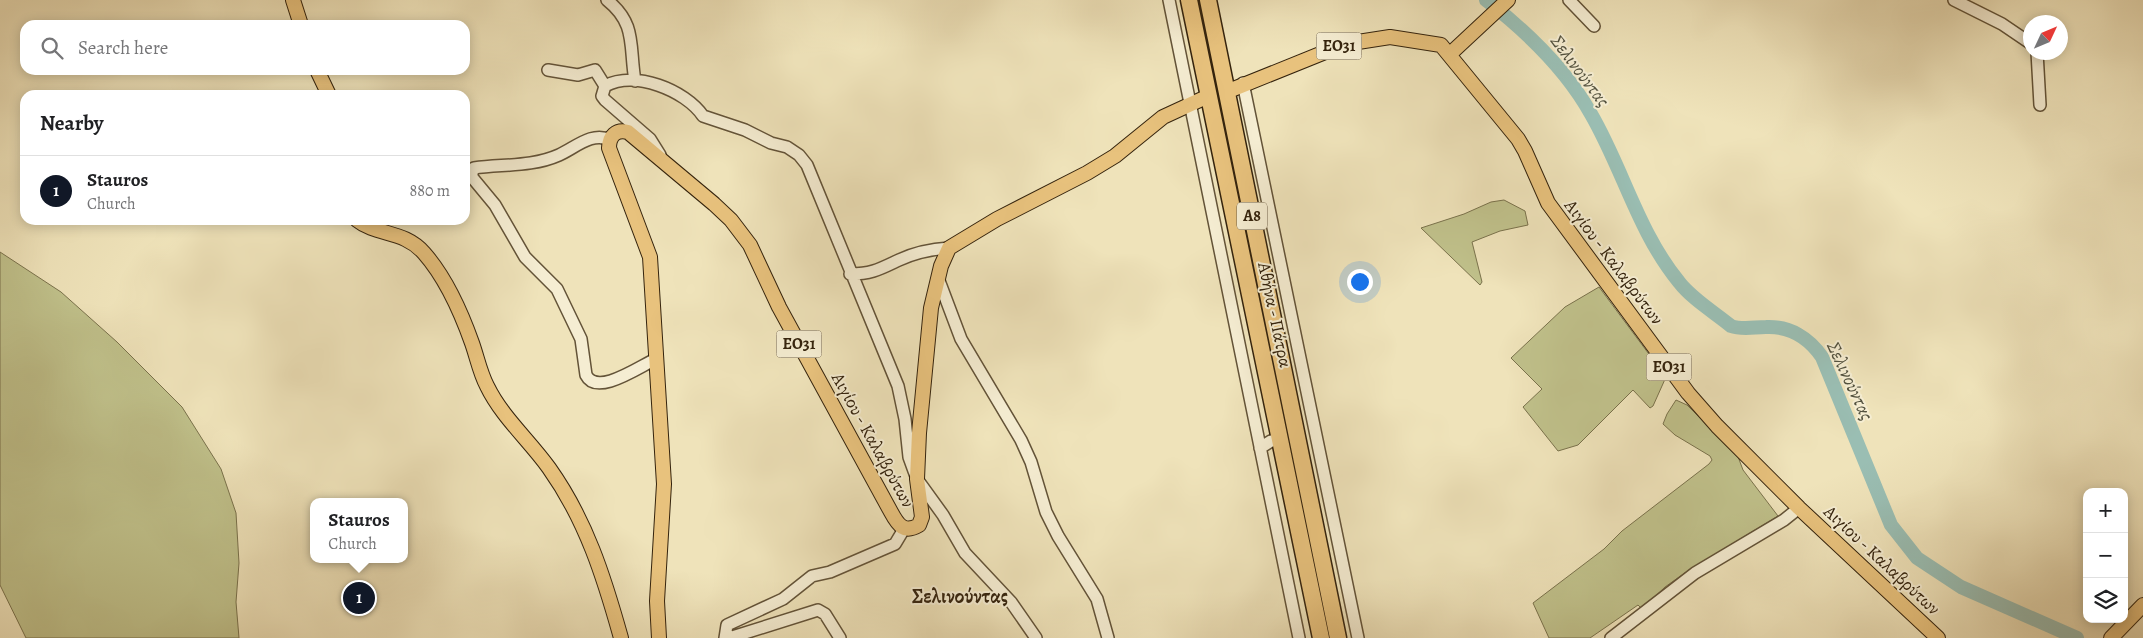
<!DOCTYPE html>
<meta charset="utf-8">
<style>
:root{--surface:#fff;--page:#f2f2f2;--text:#202124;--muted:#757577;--line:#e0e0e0;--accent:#111827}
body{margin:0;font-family:Alegreya,serif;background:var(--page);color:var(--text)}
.controls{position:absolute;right:15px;bottom:15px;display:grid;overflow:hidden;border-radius:10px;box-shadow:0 2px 12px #0003}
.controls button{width:45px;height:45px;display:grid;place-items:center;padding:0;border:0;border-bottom:1px solid var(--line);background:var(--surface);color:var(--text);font:25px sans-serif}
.compass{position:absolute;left:2023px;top:15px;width:45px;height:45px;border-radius:50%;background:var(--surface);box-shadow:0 2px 12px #0003;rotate:46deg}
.you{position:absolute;left:1359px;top:281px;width:18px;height:18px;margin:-12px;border:4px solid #fff;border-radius:50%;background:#1a73e8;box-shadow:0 0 0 8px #1a73e833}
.badge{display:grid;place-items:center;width:32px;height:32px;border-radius:50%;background:var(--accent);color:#fff;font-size:16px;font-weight:700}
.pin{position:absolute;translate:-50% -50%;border:2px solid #fff;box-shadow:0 1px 5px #0006}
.popup{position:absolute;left:310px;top:498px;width:98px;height:65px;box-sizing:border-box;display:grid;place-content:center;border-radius:10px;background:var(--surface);filter:drop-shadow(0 1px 4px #0005);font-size:16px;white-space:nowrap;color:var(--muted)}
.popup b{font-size:19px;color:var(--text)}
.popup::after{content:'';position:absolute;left:50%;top:100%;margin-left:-10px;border:10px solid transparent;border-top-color:var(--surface)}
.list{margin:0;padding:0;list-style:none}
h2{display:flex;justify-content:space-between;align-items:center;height:65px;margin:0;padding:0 20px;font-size:21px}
h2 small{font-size:16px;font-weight:400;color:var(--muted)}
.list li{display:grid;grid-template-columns:32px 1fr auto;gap:15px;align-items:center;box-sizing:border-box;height:70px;padding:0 20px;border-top:1px solid var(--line)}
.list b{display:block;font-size:19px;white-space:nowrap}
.list p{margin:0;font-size:16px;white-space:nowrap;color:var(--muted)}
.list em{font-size:16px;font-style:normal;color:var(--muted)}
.icon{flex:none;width:28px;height:28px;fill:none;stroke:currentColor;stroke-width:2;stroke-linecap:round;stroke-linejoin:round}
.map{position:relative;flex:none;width:2143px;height:638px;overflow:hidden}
.search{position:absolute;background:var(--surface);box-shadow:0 2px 12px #0003;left:20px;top:20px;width:450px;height:55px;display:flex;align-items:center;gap:12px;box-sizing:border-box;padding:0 18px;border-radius:15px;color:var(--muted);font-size:19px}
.panel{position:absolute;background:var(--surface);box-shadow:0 2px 12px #0003;left:20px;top:90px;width:450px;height:135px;border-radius:15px}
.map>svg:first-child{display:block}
.green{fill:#c0c18b;stroke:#7a724c}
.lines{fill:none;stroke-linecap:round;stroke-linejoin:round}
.river{stroke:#9abeb3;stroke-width:14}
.minor-casing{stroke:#635338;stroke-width:14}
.major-casing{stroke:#34230d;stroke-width:16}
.highway-casing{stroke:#34230d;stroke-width:19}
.minor{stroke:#f5edd2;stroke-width:11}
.major{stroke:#e8c27d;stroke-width:14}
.highway{stroke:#e8c27d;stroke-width:16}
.labels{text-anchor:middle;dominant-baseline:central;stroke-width:4;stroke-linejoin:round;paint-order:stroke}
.shield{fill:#f5edd2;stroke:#6e6048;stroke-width:1}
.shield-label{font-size:16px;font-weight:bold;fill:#34230d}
.street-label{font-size:18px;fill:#34230d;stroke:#f5edd2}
.water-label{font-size:19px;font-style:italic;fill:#53523f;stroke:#f5edd2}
.quarter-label{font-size:20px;font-weight:bold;fill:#34230d;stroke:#f5edd2}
</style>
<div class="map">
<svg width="2143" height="638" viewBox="0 0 2143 638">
<rect width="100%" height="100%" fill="#efe3ba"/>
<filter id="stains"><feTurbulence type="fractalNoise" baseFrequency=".004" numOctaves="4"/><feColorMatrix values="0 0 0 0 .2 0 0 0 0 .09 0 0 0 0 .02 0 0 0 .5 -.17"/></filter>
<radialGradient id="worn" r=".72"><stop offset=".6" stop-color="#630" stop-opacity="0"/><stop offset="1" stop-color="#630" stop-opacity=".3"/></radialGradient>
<path class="green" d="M1504,200L1525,211L1528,225L1500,231L1472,242L1482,282L1480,285L1421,228L1464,214L1491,202Z
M0,252L61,292L117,342L182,407L221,469L236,513L239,563L236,602L239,638H26L0,585Z
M1599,287L1666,377L1653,406L1650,408L1633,390L1578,445L1558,451L1523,407L1542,389L1511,358L1565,307Z
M1676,400L1687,405L1737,454L1743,470L1778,516L1689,570L1665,587L1642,609L1638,605L1590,638H1549L1533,603L1604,549L1622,531L1709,464L1712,460L1710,456L1675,435L1663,424L1667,414Z"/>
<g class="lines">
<path class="river" d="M1486,0C1526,31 1566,69 1591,114C1623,169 1638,232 1679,282C1692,299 1714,312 1731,326C1742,330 1754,327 1766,327C1790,326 1809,338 1822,357L1891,525L1917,558L1961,587L2077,638"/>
<defs>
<path id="minor" d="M607,0C637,24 629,46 635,81
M1169,0L1299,638
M1569,0L1594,26
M1954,0L2002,24L2030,43
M2037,52L2040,105
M548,70L578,75L595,70L605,86
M1243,83L1358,638
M610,140C592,131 575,148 559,155C532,167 503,164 474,168L471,176L495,205L525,257L557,289L581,339L586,375C597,397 640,366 656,359
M660,155L650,139L605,100L602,96L605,86C635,70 685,90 703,116L745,130L771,143L787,147L799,155L807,165L898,386L905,419L909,457L917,479L943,515L965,553L1011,602L1036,638
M850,274C872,274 880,269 899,260C914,253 933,249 949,248
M938,278L961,339L1021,440L1031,462L1046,512L1058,536L1097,599L1108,638
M1260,448L1271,441
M725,638L727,625L783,599L812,576L830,572L895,544L904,529
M729,638L818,610L825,614L840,638
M1611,638L1695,573L1784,520L1799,508"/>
<path id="major" d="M293,0L301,25
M1450,54L1508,0
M317,70L329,95
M1231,90L1345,44L1390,37L1441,45L1518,139L1525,151L1548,203L1688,393L1717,426L1799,508L1938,638
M357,220C377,236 404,230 424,253C446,278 461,312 472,343C477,357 480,373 487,386C502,417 529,440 549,468C586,520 604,577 621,638
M659,638L657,601L664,484L650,257L609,148C609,136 616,129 628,132L714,204L731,220L750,245L779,307L891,512C898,525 904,534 919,525L922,517L917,479L919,433L931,308L941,266L949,248L997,219L1087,173L1115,156L1163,117L1202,99
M2111,638L2143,605"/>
<path id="highway" d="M1189,0L1321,638
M1208,0L1338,638"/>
</defs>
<use href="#minor" class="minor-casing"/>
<use href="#major" class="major-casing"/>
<use href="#highway" class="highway-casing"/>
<use href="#minor" class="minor"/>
<use href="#major" class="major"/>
<use href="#highway" class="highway"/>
</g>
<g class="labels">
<g class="shield">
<rect x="1316.5" y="32.5" width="45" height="27" rx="4"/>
<rect x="1237" y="202.5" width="30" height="27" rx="4"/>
<rect x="776.5" y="330.5" width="45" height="27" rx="4"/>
<rect x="1646.5" y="353.5" width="45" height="27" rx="4"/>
</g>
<g class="shield-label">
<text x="1339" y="46">ΕΟ31</text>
<text x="1252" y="216">Α8</text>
<text x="799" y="344">ΕΟ31</text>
<text x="1669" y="367">ΕΟ31</text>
</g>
<g class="street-label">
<text transform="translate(1614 262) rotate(53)">Αιγίου - Καλαβρύτων</text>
<text transform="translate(1275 315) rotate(78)">Αθήνα - Πάτρα</text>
<text transform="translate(873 440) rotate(61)">Αιγίου - Καλαβρύτων</text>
<text transform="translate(1882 560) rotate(43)">Αιγίου - Καλαβρύτων</text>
</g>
<g class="water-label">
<text transform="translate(1580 71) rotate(53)">Σελινούντας</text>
<text transform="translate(1850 381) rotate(65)">Σελινούντας</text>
</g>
<g class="quarter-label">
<text x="960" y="596">Σελινούντας</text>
</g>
</g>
<rect width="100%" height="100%" filter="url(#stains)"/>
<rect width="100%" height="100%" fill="url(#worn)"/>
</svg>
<div class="controls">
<button>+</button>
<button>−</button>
<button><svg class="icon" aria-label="layers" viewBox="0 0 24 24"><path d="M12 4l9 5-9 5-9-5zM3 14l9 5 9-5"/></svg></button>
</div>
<svg class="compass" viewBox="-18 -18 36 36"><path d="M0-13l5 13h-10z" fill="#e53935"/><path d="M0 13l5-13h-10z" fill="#757577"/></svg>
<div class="you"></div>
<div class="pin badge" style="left:359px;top:598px">1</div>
<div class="popup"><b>Stauros</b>Church</div>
<div class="search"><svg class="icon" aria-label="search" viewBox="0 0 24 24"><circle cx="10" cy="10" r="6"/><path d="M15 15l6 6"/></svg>Search here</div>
<section class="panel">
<h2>Nearby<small></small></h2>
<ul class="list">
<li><span class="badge">1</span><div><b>Stauros</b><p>Church</p></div><em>880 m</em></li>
</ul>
</section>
</div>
